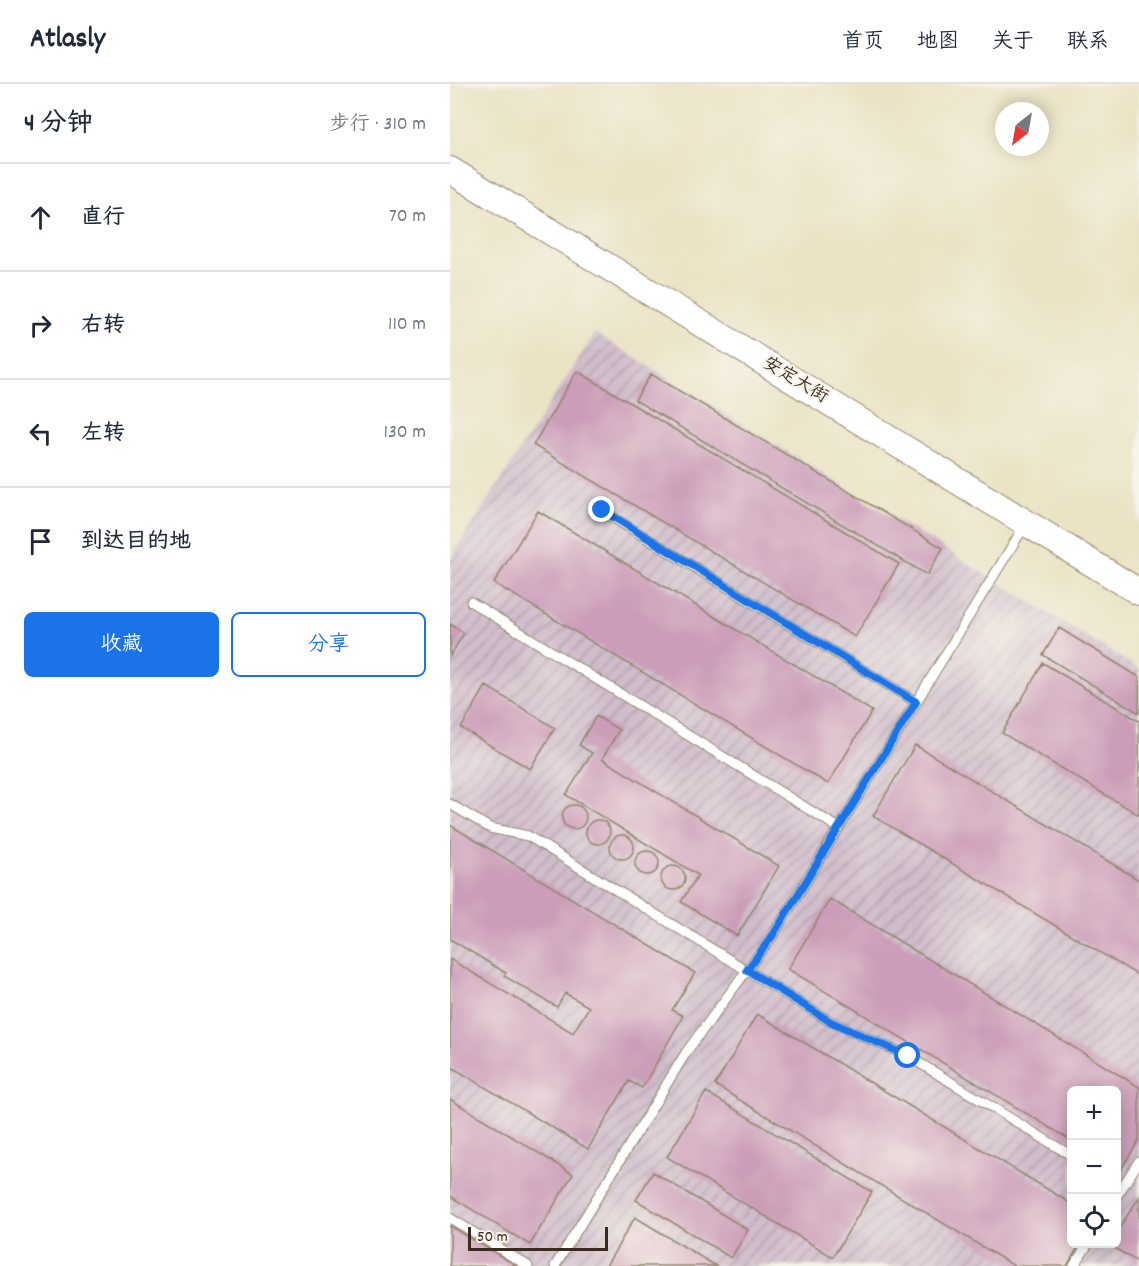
<!DOCTYPE html>
<html lang="zh">
<meta charset="utf-8">
<style>
:root{--surface:#fff;--page:#f6f6f7;--text:#1f2937;--muted:#747a83;--line:#e0e1e3;--accent:#1a73e8}
body{margin:0;font-family:Dekko,"LXGW WenKai TC",sans-serif;background:var(--page);color:var(--text)}
.controls{position:absolute;right:18px;bottom:18px;display:grid;overflow:hidden;border-radius:9px;box-shadow:0 3px 15px #0003}
.controls button{width:54px;height:54px;display:grid;place-items:center;padding:0;border:0;border-bottom:2px solid var(--line);background:var(--surface);color:var(--text);font:30px sans-serif}
.compass{position:absolute;left:545px;top:18px;width:54px;height:54px;border-radius:50%;background:var(--surface);box-shadow:0 3px 15px #0003;rotate:211deg}
.scale{position:absolute;left:18px;bottom:15px;width:140px;box-sizing:border-box;padding-left:6px;border:3px solid #3b2a1e;border-top:0;font-size:16px;line-height:21px;white-space:nowrap;color:#3b2a1e;-webkit-text-stroke:4px #f7f3e8;paint-order:stroke}
.stop{position:absolute;width:18px;height:18px;margin:-14px;border:4px solid #1a73e8;border-radius:50%;background:#fff}
.stop.end{background:#1a73e8;border-color:#fff;box-shadow:0 2px 6px #0008}
.list{margin:0;padding:0;list-style:none}
h2{display:flex;justify-content:space-between;align-items:center;height:78px;margin:0;padding:0 24px;font-size:26px}
h2 small{font-size:20px;font-weight:400;color:var(--muted)}
.list li{display:grid;grid-template-columns:39px 1fr auto;gap:18px;align-items:center;box-sizing:border-box;height:108px;padding:0 24px;border-top:2px solid var(--line)}
.list b{display:block;font-size:22px;white-space:nowrap}
.list em{font-size:20px;font-style:normal;color:var(--muted)}
.actions{display:flex;gap:12px;padding:18px 24px}
.actions a{flex:1;padding:14px 0;border:2px solid var(--accent);border-radius:9px;text-align:center;font-size:21px;color:var(--accent)}
.actions .main{background:var(--accent);color:#fff}
.icon{flex:none;width:33px;height:33px;fill:none;stroke:currentColor;stroke-width:2;stroke-linecap:round;stroke-linejoin:round}
.map{position:relative;flex:none;width:689px;height:1182px;overflow:hidden}
header{display:flex;align-items:center;gap:36px;box-sizing:border-box;height:84px;padding:0 30px;background:var(--surface);border-bottom:2px solid var(--line)}
header strong{font-size:28px}
nav{display:flex;gap:33px;margin-inline-start:auto;font-size:21px}
main{display:flex}
aside{flex:1;background:var(--surface)}
.map>svg:first-child{display:block}
.industrial{fill:url(#industrial-furrows);fill-rule:evenodd}
.building{fill:#cc9db9}
.lines{fill:none;stroke-linecap:round;stroke-linejoin:round}
.lane-casing{stroke:#928671;stroke-width:11}
.secondary-casing{stroke:#928671;stroke-width:28}
.lane{stroke:#fff;stroke-width:9}
.secondary{stroke:#fff;stroke-width:26}
.route{stroke:#1a73e8;stroke-width:8}
.labels{text-anchor:middle;dominant-baseline:central;stroke-width:4.5;stroke-linejoin:round;paint-order:stroke}
.street-label{font-size:18px;fill:#3b2a1e;stroke:#f7f3e8}
</style>
<header>
<strong>Atlasly</strong>
<nav><a>首页</a><a>地图</a><a>关于</a><a>联系</a></nav>
</header>
<main>
<aside>
<h2>4 分钟<small>步行 · 310 m</small></h2>
<ul class="list">
<li><svg class="icon" aria-label="ahead" viewBox="0 0 24 24"><path d="M12 20V5M6 11l6-6 6 6"/></svg><div><b>直行</b></div><em>70 m</em></li>
<li><svg class="icon" aria-label="right" viewBox="0 0 24 24"><path d="M7 20v-9h11M14 6l5 5-5 5"/></svg><div><b>右转</b></div><em>110 m</em></li>
<li><svg class="icon" aria-label="left" viewBox="0 0 24 24"><path d="M17 20v-9H6M10 6l-5 5 5 5"/></svg><div><b>左转</b></div><em>130 m</em></li>
<li><svg class="icon" aria-label="arrive" viewBox="0 0 24 24"><path d="M6 21V4h12l-3 4 3 4H6"/></svg><div><b>到达目的地</b></div></li>
</ul>
<div class="actions"><a class="main">收藏</a><a>分享</a></div>
</aside>
<div class="map">
<svg width="689" height="1182" viewBox="0 0 689 1182">
<defs>
<pattern id="industrial-furrows" width="10" height="10" patternUnits="userSpaceOnUse" patternTransform="scale(1.5)"><rect width="10" height="10" fill="#d0bdcc"/><path d="M-1 1l2-2M0 10L10 0M9 11l2-2" fill="none" stroke="#aa9aa5"/></pattern>
</defs>
<rect width="100%" height="100%" fill="#f7f3e8"/>
<filter id="ink" filterUnits="userSpaceOnUse"><feTurbulence type="fractalNoise" baseFrequency=".0167" numOctaves="2"/><feDisplacementMap in="SourceGraphic" scale="12" xChannelSelector="R" yChannelSelector="G"/><feConvolveMatrix kernelMatrix="1 2 1 2 8 2 1 2 1" color-interpolation-filters="sRGB"/></filter>
<filter id="wash" filterUnits="userSpaceOnUse"><feTurbulence type="fractalNoise" baseFrequency=".008" numOctaves="4" result="noise"/><feDisplacementMap in="SourceGraphic" scale="24" xChannelSelector="R" yChannelSelector="G"/><feGaussianBlur stdDeviation="1.35" result="paint"/><feColorMatrix in="noise" values="0 0 0 0 0 0 0 0 0 0 0 0 0 0 0 0 0 1.4 0 .05"/><feComposite in="paint" operator="in"/></filter>
<g filter="url(#wash)">
<rect width="100%" height="100%" fill="#eae3c4"/>
<path class="industrial" d="M145,249L689,585V1182H0V475ZM622,1006H666V1160H622Z"/>
<g id="blocks">
<path class="building" d="M127,287L449,480L405,553L83,361Z
M201,290L493,464L477,491L185,316Z
M88,427L422,627L378,700L44,499Z
M0,540L14,549L0,572Z
M609,544L689,593V629L593,571Z
M593,579L689,637V731L552,649Z
M36,602L105,644L80,685L11,644Z
M146,632L169,646L152,675L329,782L287,852L231,818L248,791L116,711L142,669L129,661Z
M465,661L689,796V892L423,732Z
M112 733a12 12 0 1 1 24 0a12 12 0 1 1-24 0Z
M136 748a12 12 0 1 1 24 0a12 12 0 1 1-24 0Z
M0,741L245,889L222,926L233,932L192,1004L179,997L138,1065L0,982V875L123,949L139,923L115,909L107,923L54,892L56,889L0,855Z
M160 763a12 12 0 1 1 24 0a12 12 0 1 1-24 0Z
M185 779a12 12 0 1 1 24 0a12 12 0 1 1-24 0Z
M211 794a12 12 0 1 1 24 0a12 12 0 1 1-24 0Z
M380,815L689,1003V1056L670,1087L666,1085V1006H622V1057L338,885Z
M307,930L622,1120V1160H630L617,1182H564L265,1001Z
M256,1008L422,1108L383,1173L217,1073Z
M0,1015L123,1090L80,1161L0,1112Z
M203,1088L298,1146L281,1174L186,1116Z
M689,1113V1179L658,1160H666V1149Z
M185,1133L266,1182H156Z
M0,1142L67,1182H0Z"/>
</g>
</g>
<g filter="url(#ink)">
<use href="#blocks" fill-opacity="0" stroke="#928671" stroke-width="1.5"/>
<g class="lines">
<defs>
<path id="lane" d="M152,427L466,618
M21,518L389,744
M0,720L40,744L78,752L381,938L458,972L622,1072
M666,1113L689,1077
M0,1134L78,1182
M105,1182L237,967L323,851L575,441
M624,1182L638,1160"/>
<path id="secondary" d="M0,86L689,508"/>
</defs>
<use href="#lane" class="lane-casing"/>
<use href="#secondary" class="secondary-casing"/>
<use href="#lane" class="lane"/>
<use href="#secondary" class="secondary"/>
</g>
</g>
<g class="lines" filter="url(#ink)">
<path class="route" d="M152,426L466,618L323,851L297,886L381,938L458,972"/>
</g>
<g class="labels">
<g class="street-label">
<text transform="translate(345 297) rotate(31)">安定大街</text>
</g>
</g>
</svg>
<div class="controls">
<button>+</button>
<button>−</button>
<button><svg class="icon" aria-label="locate" viewBox="0 0 24 24"><circle cx="12" cy="12" r="6"/><path d="M12 2v4M12 18v4M2 12h4M18 12h4"/></svg></button>
</div>
<svg class="compass" viewBox="-18 -18 36 36"><path d="M0-13l5 13h-10z" fill="#e53935"/><path d="M0 13l5-13h-10z" fill="#747a83"/></svg>
<div class="scale">50 m</div>
<div class="stop" style="left:458px;top:972px"></div>
<div class="stop end" style="left:152px;top:426px"></div>
</div>
</main>
